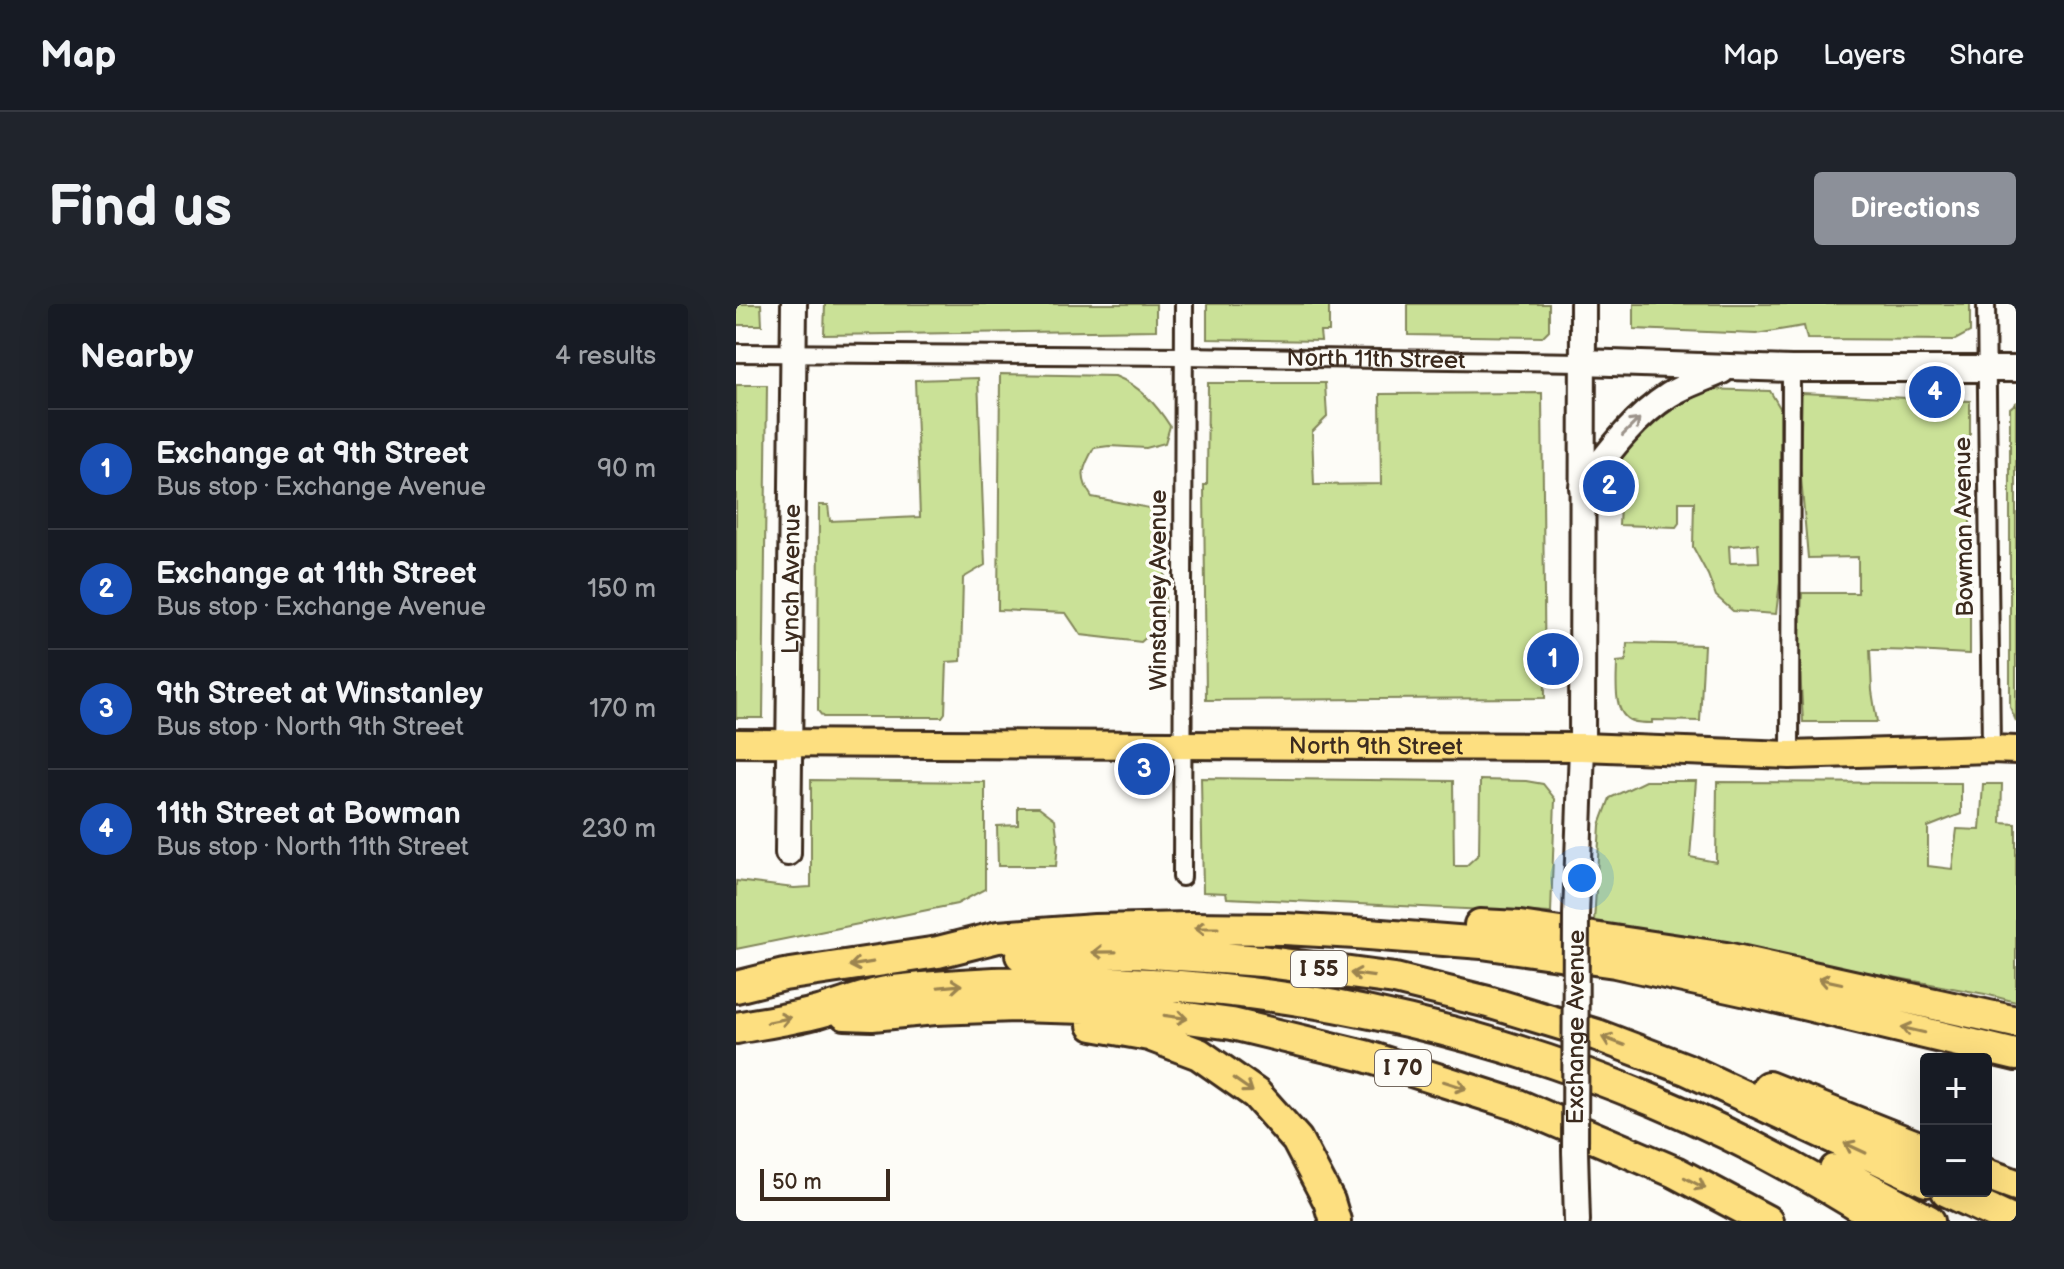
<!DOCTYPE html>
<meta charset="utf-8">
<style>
:root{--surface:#171b24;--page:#20242c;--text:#f1f3f6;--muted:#9ea1a6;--line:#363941;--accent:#8c9099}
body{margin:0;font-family:"Balsamiq Sans",sans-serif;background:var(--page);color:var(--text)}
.controls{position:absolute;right:24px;bottom:24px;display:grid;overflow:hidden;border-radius:8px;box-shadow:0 8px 32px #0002}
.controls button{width:72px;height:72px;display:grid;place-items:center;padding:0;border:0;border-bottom:2px solid var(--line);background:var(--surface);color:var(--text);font:40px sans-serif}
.scale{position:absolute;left:24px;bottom:20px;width:130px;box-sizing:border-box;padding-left:8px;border:4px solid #3b2a1e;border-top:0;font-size:22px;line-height:28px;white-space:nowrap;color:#3b2a1e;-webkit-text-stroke:6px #fdfcf7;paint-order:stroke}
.you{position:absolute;left:846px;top:574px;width:28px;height:28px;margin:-20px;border:6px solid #fff;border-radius:50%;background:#1a73e8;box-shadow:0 0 0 12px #1a73e833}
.badge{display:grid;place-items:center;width:52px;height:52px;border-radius:50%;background:var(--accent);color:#fff;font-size:26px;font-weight:700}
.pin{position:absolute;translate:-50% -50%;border:4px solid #fff;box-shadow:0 2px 8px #0006}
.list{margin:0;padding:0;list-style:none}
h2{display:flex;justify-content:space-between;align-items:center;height:104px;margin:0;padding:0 32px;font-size:34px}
h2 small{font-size:26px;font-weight:400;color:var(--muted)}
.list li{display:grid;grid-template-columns:52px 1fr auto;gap:24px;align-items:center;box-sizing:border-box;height:120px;padding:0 32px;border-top:2px solid var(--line)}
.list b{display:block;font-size:30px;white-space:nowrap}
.list p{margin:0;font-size:26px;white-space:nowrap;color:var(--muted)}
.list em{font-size:26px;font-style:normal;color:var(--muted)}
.map{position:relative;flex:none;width:1280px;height:917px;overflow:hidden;border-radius:8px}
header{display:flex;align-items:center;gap:48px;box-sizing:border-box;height:112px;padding:0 40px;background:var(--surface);border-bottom:2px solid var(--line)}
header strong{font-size:38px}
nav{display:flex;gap:44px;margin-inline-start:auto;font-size:28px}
.intro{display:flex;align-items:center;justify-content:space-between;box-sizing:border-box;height:192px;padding:0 48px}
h1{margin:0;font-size:56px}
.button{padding:20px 36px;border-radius:8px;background:var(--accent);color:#fff;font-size:28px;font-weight:700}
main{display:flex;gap:48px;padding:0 48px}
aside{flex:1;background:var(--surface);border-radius:8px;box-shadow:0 8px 32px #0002}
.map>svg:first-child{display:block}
.green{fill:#cae197;stroke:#82865a;stroke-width:2;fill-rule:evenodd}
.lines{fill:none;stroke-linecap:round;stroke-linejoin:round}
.street-casing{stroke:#3b2a1e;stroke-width:22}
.secondary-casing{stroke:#3b2a1e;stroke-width:30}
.primary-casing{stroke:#3b2a1e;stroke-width:32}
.highway-casing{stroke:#3b2a1e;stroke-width:36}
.street{stroke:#fdfcf7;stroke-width:16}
.secondary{stroke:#fdfcf7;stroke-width:24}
.primary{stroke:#fddf80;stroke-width:26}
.highway{stroke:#fddf80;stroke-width:30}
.secondary-bridge-casing{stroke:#3b2a1e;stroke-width:30;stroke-linecap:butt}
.secondary-bridge{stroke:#fdfcf7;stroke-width:24}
.oneway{stroke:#9c938a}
.oneway2{stroke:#9c844f}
.labels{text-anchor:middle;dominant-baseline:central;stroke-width:7;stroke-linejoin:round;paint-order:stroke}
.shield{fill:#fdfcf7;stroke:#75695f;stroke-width:2}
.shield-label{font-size:22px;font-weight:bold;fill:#3b2a1e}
.street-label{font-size:24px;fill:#3b2a1e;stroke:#fdfcf7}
</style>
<header>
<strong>Map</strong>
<nav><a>Map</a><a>Layers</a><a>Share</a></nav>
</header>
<div class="intro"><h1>Find us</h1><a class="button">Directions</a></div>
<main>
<aside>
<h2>Nearby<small>4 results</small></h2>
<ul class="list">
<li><span class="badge" style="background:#1a4fb4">1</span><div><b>Exchange at 9th Street</b><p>Bus stop · Exchange Avenue</p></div><em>90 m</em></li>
<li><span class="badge" style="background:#1a4fb4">2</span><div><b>Exchange at 11th Street</b><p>Bus stop · Exchange Avenue</p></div><em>150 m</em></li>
<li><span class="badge" style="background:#1a4fb4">3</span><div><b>9th Street at Winstanley</b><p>Bus stop · North 9th Street</p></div><em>170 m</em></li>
<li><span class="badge" style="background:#1a4fb4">4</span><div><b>11th Street at Bowman</b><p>Bus stop · North 11th Street</p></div><em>230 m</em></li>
</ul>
</aside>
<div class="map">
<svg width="1280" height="917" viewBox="0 0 1280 917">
<rect width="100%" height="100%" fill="#fdfcf7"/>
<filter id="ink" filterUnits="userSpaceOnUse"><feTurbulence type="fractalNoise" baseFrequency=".0125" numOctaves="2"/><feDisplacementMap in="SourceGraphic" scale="16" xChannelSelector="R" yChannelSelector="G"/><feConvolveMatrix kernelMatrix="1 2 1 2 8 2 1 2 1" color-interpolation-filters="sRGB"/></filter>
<g filter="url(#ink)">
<path class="green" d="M0,0H25L26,21H0Z
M89,0H420V26L88,31Z
M471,0H593V28H584L585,37L471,35Z
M672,0H813V26L806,33L672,31Z
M898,0H1234V28L1219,36L1071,35L1068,22L1020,30L898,25Z
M264,70L379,72C404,82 420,100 434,122L429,139L410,144L373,142L358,144C347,163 342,173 356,193L429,207V317L405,338L345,331L330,309L262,306Z
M242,74L249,261L227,274L225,357L211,358L209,409L206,413H87L82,407L83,201H92L94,217L184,213L179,76Z
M472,79H589L591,113L576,128L578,181L645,180L644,90L806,89L809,394L470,396L468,181H471Z
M0,81H31L27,414H0Z
M969,85L1034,87L1044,104V277L1040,310L997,307L980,292L972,271L957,243L958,198H943V219L940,223L883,221L885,181L884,163L894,121ZM1022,240L1023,258L994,259L993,242Z
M1066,89L1234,97V350C1201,349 1167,345 1134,346L1136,387L1141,418H1067L1063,346L1066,289H1122V253L1072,254L1064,162Z
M1280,99V417L1274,403V104Z
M891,339L968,341L964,417L916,416V419C909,419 902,419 896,417C876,410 881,375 881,358L890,357Z
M465,474L717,477L718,562H730L743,550L744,476L790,477L807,480L819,495L815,609L491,594L490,589L467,588Z
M75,476L249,478V585L221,600L0,645V577L58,584L75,583Z
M909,477H960L954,553L980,558L981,478L1225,479V510L1192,523V562L1216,565L1221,525L1244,526L1247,480H1266L1265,519L1280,520V698L1249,690L858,618L864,521L874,494Z
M282,503H303L319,515L322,539L320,562H262L261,522L282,521Z"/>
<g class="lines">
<defs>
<g id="street">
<path d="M1250,0L1255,445"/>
<path id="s1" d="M0,49L447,52L846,58"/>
<path d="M1054,451L1055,65"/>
<path d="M446,573L448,0"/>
</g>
<g id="secondary">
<path d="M846,58L1055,65H1280"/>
<path d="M846,183C872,149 897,114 933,91C949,81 969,75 986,67"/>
<path id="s2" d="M52,549L58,0"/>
<path d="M840,612L846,443L847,0"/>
<path d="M839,847L841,917"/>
</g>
<g id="primary">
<path id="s3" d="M0,439L846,443L1054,451L1255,445L1280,446"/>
</g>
<path id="highway" d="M744,621L784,623L990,654L1280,718
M285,651L401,648L525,657L659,675L752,698L861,731L950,765L1190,877
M0,683L48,671L202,648L262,633L359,626L454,624L548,625L620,629L746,639L879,658L1034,692L1280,751
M109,710L136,711L199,705L279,702L386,705L496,720L629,752L782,801L939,868L1031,917
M357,721L413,731L463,750L520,790L561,836L593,897L599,917
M0,724C27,719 56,715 83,708C109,701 132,690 158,687C498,647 859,731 1146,917
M1032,783L1190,846
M1099,866L1193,917
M1250,870L1280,881
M1211,887L1276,917"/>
</defs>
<use href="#street" class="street-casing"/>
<use href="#secondary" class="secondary-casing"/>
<use href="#primary" class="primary-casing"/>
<use href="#highway" class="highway-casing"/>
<use href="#street" class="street"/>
<use href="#secondary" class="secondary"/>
<use href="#primary" class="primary"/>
<use href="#highway" class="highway"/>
<defs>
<g id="secondary-bridge">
<path id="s4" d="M839,847L840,612"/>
</g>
</defs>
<use href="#secondary-bridge" class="secondary-bridge-casing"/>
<use href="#secondary-bridge" class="secondary-bridge"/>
</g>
<defs><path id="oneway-shaft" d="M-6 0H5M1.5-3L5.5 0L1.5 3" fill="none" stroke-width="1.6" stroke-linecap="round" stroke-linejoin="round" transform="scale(2)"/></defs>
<use class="oneway" href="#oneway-shaft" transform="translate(895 123) rotate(-45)"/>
<g class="oneway2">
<use href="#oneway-shaft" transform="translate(470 624) rotate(-180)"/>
<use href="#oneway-shaft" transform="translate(368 648) rotate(179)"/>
<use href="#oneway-shaft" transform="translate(125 660) rotate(171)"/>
<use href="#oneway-shaft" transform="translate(626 671) rotate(-172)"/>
<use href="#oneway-shaft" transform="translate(1094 677) rotate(-168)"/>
<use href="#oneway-shaft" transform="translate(214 682) rotate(-5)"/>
<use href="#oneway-shaft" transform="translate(440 713) rotate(8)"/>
<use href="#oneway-shaft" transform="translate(43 716) rotate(-11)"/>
<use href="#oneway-shaft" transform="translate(1177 726) rotate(-167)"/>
<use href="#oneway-shaft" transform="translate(877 737) rotate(-159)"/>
<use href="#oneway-shaft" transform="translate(507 781) rotate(35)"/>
<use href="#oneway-shaft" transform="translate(719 781) rotate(18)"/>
<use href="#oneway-shaft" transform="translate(1119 844) rotate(-155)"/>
<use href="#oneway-shaft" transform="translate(959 879) rotate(28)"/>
</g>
</g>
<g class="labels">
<g class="shield">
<rect x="555" y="647" width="56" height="36" rx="6"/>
<rect x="639" y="746" width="56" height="36" rx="6"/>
</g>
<g class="shield-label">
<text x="583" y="665">I 55</text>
<text x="667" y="764">I 70</text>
</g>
<g class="street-label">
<text stroke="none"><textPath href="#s1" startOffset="640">North 11th Street</textPath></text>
<text transform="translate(1228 223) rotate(-91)">Bowman Avenue</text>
<text stroke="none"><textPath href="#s2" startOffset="274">Lynch Avenue</textPath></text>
<text transform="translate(422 286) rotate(-90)">Winstanley Avenue</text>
<text stroke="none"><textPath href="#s3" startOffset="640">North 9th Street</textPath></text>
<text stroke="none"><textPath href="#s4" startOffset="124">Exchange Avenue</textPath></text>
</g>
</g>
</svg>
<div class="controls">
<button>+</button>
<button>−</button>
</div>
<div class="scale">50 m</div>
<div class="you"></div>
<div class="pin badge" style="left:817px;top:355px;background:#1a4fb4">1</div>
<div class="pin badge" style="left:873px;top:182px;background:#1a4fb4">2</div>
<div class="pin badge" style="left:408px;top:465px;background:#1a4fb4">3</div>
<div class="pin badge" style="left:1199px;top:88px;background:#1a4fb4">4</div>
</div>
</main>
